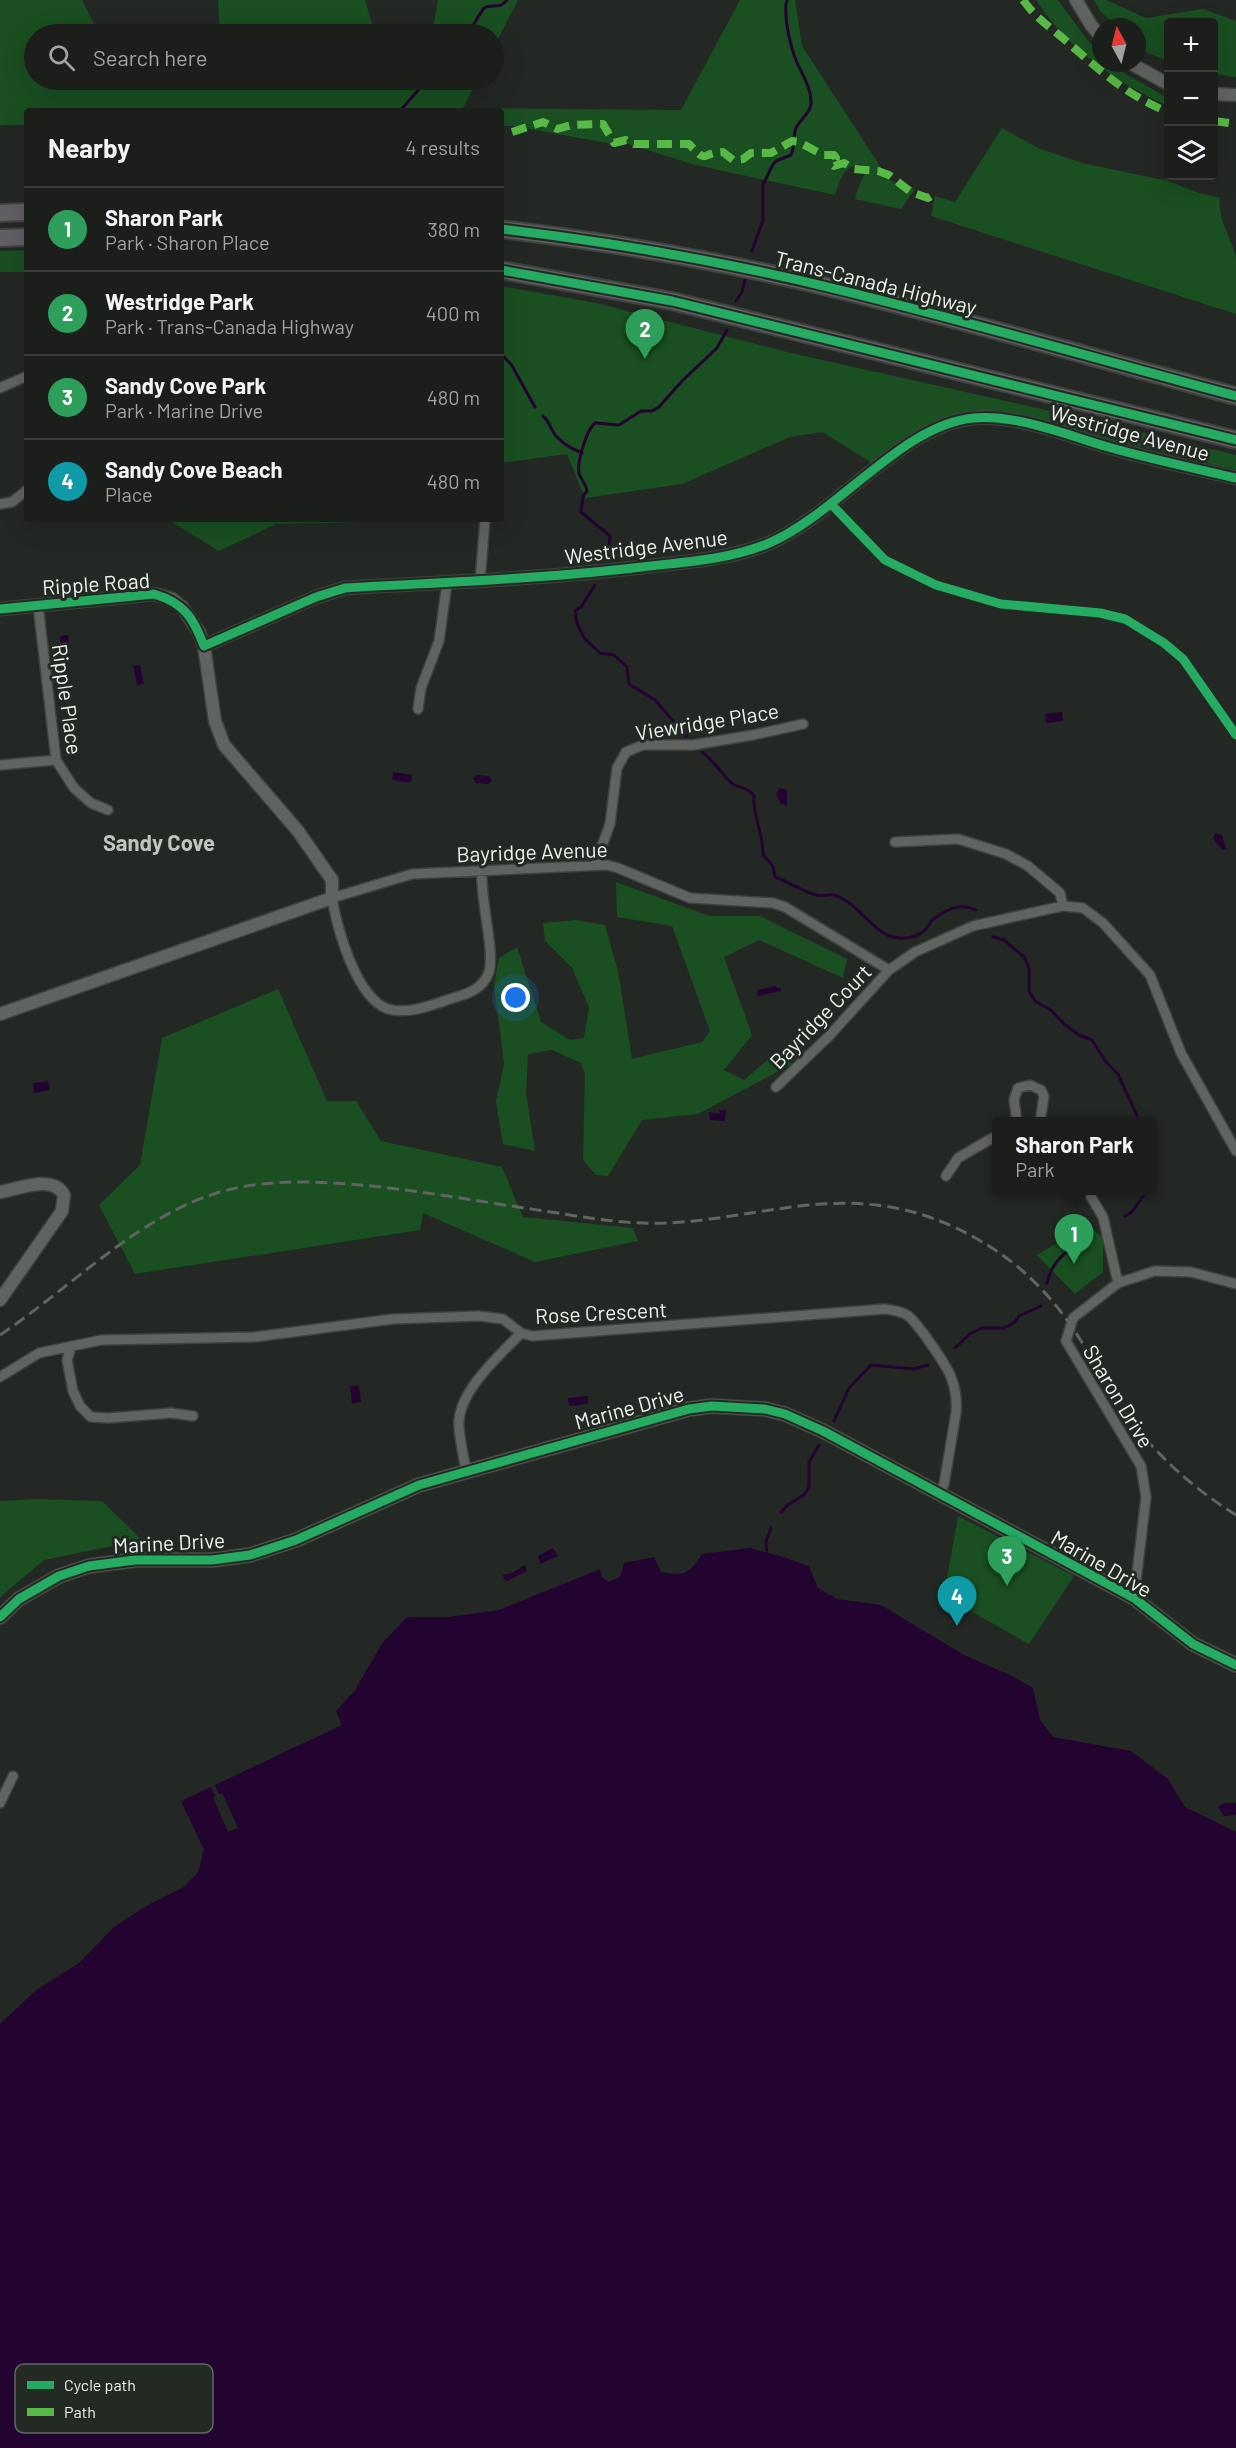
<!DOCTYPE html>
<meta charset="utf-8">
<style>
:root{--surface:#1b1e1b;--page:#242724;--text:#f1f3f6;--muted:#a0a2a3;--line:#393c3a;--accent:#0b8043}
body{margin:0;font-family:Barlow,sans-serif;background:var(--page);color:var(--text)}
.controls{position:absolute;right:18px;top:18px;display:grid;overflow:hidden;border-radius:6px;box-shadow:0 6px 24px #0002}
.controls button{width:54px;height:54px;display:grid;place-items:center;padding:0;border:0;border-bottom:2px solid var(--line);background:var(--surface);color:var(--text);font:30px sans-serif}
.compass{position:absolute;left:1092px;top:18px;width:54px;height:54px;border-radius:50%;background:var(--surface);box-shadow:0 6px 24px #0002;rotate:353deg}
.you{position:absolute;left:516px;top:998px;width:21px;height:21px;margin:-15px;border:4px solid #fff;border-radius:50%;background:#1a73e8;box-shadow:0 0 0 9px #1a73e833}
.badge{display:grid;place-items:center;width:39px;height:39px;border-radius:50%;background:var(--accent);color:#fff;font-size:20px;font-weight:700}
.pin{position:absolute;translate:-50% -50px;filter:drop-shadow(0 2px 3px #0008)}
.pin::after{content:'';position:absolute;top:32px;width:21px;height:18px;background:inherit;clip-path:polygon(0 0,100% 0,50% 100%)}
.popup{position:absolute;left:992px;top:1117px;width:165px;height:78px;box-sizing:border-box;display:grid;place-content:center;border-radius:6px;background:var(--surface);filter:drop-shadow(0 2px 4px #0005);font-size:20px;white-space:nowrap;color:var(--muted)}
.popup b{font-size:22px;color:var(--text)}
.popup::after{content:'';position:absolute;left:50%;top:100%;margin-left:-12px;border:12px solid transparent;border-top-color:var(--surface)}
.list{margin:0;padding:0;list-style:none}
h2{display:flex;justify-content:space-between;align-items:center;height:78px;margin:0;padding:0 24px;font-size:26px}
h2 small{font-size:20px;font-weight:400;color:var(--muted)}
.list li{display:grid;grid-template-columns:39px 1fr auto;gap:18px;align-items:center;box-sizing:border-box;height:84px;padding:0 24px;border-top:2px solid var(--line)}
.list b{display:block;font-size:22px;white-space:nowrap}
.list p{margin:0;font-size:20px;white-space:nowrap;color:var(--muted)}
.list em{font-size:20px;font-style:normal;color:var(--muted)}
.icon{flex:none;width:33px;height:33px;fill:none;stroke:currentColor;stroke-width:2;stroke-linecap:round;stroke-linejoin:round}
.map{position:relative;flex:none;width:1236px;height:2448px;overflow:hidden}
.search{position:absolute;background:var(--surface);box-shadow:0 6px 24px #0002;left:24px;top:24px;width:480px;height:66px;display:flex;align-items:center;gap:15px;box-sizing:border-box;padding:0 21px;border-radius:33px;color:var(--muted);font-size:22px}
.panel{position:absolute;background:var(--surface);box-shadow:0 6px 24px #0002;left:24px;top:108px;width:480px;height:414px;border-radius:6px}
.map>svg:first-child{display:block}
.green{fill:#194f21}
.water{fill:#230431}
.pier{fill:#242824}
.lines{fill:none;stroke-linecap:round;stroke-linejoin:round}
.stream{stroke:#230431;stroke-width:3}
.minor-casing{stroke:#3f423f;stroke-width:12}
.tertiary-casing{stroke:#3f423f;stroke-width:15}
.secondary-casing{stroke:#3f423f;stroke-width:16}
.motorway-casing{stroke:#3f423f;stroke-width:20}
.minor{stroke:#606460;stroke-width:9}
.tertiary{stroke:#606460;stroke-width:12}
.secondary{stroke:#606460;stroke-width:14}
.motorway{stroke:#615f64;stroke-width:16}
.rail{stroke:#616461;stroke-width:3;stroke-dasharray:12 6;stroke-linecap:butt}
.quiet{stroke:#58b947;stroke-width:8;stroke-dasharray:15 8;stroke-linecap:butt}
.cycleway-casing{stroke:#232923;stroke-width:13}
.cycleway{stroke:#26ab63;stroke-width:9}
.labels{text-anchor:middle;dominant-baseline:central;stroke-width:6;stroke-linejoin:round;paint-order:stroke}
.street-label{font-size:21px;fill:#eff3ef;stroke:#232923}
.neighbourhood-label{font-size:22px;font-weight:bold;fill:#bdc5be;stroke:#232923}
.key{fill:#232923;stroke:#606660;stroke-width:1.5}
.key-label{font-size:16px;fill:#eff3ef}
</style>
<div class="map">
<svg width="1236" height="2448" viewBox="0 0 1236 2448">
<rect width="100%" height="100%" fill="#242824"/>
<path class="green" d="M0,0H82L99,34H34V80H477L463,108L681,110L740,0H795L802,46L889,180L915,189L901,209L855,199C857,187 866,176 865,166L861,164C843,166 840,180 835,195L695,165L625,143L618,145L513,126H501V111H27V125H0Z
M218,0H365L375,34H220Z
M438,0H518L494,47V34H432Z
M1036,0H1058L1088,41L1101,54V63H1110L1117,69L1168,98V106C1118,84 1066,47 1036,0Z
M1094,0H1106L1146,18L1203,9L1236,21V77L1214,74V22H1168V61L1146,52L1137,44V27H1117L1100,11Z
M1002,128L1040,149L1082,163L1168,181L1199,193L1220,198C1217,219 1231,237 1236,257C1236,274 1236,296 1236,314L931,216L935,196L955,202Z
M27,250V272H0V251Z
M501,286L596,303L787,352L1091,420L1236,455V470L1040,423L968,416L874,464L822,432L790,437L682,484L585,498L567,454L501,463Z
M167,519H400V521L276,524L219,551Z
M616,882L709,916H760L847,959L843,978L759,940L724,957L752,1035L724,1070L744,1080L778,1051L792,1064L698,1114L642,1120L608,1176L596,1175L583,1160L585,1074L581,1063L552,1050L528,1054L526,1093L535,1151L503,1144L496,1101L504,1064L494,984L499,958L517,947L541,1022L570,1040L584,1038L589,1007L572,968L545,941L543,923L576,920L605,925L618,971L632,1059L702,1042L710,1031L672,926L617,917Z
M278,989L327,1101H356L381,1141L502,1167L523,1217L633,1228L638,1241L535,1262L423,1213L420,1230L135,1274L99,1205L140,1165L162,1038Z
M1089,1224L1103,1239V1272L1075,1294L1037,1255Z
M35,1499L102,1501L148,1546H113L44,1560L0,1597V1501Z
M958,1516L1074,1576L1029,1644L944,1596Z"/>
<path class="water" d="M68,635L70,652L62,653L60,636Z
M140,665L144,684L137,685L133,666Z
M1062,712L1063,721L1046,723L1045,714Z
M393,772L412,775L411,783L392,780Z
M476,775L489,776L492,781L488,784L476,783L473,779Z
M779,788L787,790V806L780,803L776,794Z
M1215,833L1222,835L1226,849L1222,850L1213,838Z
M776,986L777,988H781V991L758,996L757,990Z
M48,1081L50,1090L34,1093L33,1083Z
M719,1110H726L725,1121L710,1120L709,1112L720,1114Z
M359,1385L361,1402L352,1404L350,1386Z
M588,1396V1404L569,1406L568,1398Z
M553,1548L558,1556L540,1564L538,1556Z
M750,1548L780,1556L809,1566L818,1588L837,1599L881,1605L964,1655L1012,1676L1033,1688L1040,1720L1053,1737L1131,1751L1168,1779L1185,1807L1236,1832V2448H0V2024L35,1991L79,1963L114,1927L146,1906L184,1887L198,1872L204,1850L181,1801L342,1725L336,1711L355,1690L383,1642L407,1617H448L499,1610L600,1569L602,1577L609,1582L620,1577L624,1563L654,1557L661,1572C684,1576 690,1574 702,1554Z
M525,1565L527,1571L507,1581L504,1579L503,1575L514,1572Z
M1225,1803H1236V1815L1224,1816L1218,1807Z"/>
<path class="pier" d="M213,1783L219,1794L222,1793L238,1828L228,1832L213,1797L215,1796L210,1784Z"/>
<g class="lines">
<path class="stream" d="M467,34C471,30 482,10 484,8C492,3 500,10 507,0
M400,111L427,80
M752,251L763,220V185L772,166L776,161L791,155C795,145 793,137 796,128C800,119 810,114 811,104C812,88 801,73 796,60C790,46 783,13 787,0
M736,301L742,292L746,276
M501,354L511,364L535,407
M543,416C550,422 551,431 557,437C564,445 572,449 582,453
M608,555L610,536L581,512L583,496L587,491C586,484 581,480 579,473C577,463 586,430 595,423L619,425L641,411H652L659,407L682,381L717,348L727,330
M595,585L581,607L575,611L577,623L584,638L600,653L614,655L623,663L627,667L629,684L655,700L686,736
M702,752C714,760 725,779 733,784C741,788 748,788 754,795C752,816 764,834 763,855L773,866L775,877C789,882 802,891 816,895C822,897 829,894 834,895C866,905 877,949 915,936C923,933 928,929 931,921C945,910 959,902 976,910
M993,937L1004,940L1024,957L1029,968V991L1035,1001L1051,1010L1064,1024L1079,1035L1092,1040L1106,1062L1118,1074L1140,1122
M1125,1216L1132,1212L1147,1190
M1047,1283C1052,1259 1071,1247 1091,1236
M955,1348L971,1333L982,1328H1004L1015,1322L1019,1316L1041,1306
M834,1421L849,1388L871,1365L913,1369L928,1365
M781,1512L789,1504L804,1495L809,1487V1462L819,1445
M767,1555L766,1541L771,1528"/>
<defs>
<path id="minor" d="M0,388L27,376
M0,504L12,502L27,490
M831,504L885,560L936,585L1001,604L1100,613L1125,619L1164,643L1183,659L1236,735
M480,582L485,519
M38,605L56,760L74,788L91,803L108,810
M418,709L421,688L439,641L447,583
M0,765L56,760
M895,842L958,839L1006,854L1028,866L1060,893L1063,906
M595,865L610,824L617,768L626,752L643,745H693L753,735L803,724
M482,872C480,899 495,951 489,972C483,990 466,994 450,999C432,1005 407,1015 388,1009C356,998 337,928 332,898L412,874L607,865L618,868L690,898L773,903L785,907L889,970L915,952L973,926L1063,906L1083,908L1103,923L1150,975L1181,1053L1236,1151
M776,1087L829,1036L889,970
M1017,1122L1014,1100L1018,1088L1030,1085L1041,1090L1044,1096L1040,1122
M946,1176L958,1158L996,1136
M1087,1190L1103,1217L1118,1283
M71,1348L67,1360L73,1391L80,1406L91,1417L108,1418L171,1413L193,1416
M0,1377L39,1353L101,1340L254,1337L393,1319L479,1316L503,1319L521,1333L532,1336L885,1309C893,1310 900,1311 907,1315C917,1322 949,1368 952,1380C956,1391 957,1402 956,1413L944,1484L940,1493
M466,1471C464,1456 458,1436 459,1420C462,1388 500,1355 521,1333
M1134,1598L1146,1497L1141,1466L1066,1341L1073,1318L1118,1283L1155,1271L1191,1272L1236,1284
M0,1803L13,1776"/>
<path id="tertiary" d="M1076,0L1091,25L1101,37
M1130,63L1168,84
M1214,94L1236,95
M0,609L154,594L172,599L182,607L199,632L204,646L215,721L224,745L298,831L332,880V898L0,1014
M204,646L316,597L345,588C444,582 543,579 642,567C683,562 727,560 767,544C837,515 902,424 974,418C1016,414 1067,435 1108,447C1150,459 1193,468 1236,478
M0,1192C19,1189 53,1174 64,1195L62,1211L0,1300"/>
<path id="secondary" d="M0,1617L19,1599L59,1576L89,1566L135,1560H212L250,1555L296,1540L419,1485L689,1409L712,1406L765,1409L785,1414L823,1431L1134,1598L1193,1644L1236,1665"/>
<path id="motorway" d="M0,213L27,212
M501,229C611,242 720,261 828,287C965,320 1100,360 1236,396
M0,238L27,237
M501,270L672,301L1236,440"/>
</defs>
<use href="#minor" class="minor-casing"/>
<use href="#tertiary" class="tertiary-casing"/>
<use href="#secondary" class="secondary-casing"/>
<use href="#motorway" class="motorway-casing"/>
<use href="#minor" class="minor"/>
<use href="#tertiary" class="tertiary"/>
<use href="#secondary" class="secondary"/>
<use href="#motorway" class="motorway"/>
<path class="rail" d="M0,1335C69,1289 140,1215 220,1192C266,1179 314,1181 361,1185C425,1191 488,1203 551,1212C582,1217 612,1222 643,1223C724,1226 802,1194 883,1206C921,1211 957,1226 989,1246C1023,1267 1052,1297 1074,1330C1091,1355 1105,1384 1122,1409C1153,1452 1191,1487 1236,1515"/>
<path class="quiet" d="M1023,0C1039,22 1054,29 1073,47C1105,75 1129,96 1168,112
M1214,121L1236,124
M512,132L543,122L557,129L572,125L603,124L614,143L626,140L634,144H689C709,165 699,153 723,152L733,160L743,159L751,153H771L792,141L799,142L823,155H834L836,158L832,164L834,166L844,163L854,169L878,171L889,175L911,192L928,198L934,194"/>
<defs>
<path id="cycleway" d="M501,229C611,242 720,261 828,287C965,320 1100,360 1236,396
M501,270L672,301L1236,440
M831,504L885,560L936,585L1001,604L1100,613L1125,619L1164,643L1183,659L1236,735
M0,609L154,594C184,603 193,617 204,646L316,597L345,588C444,582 543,579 642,567C683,562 727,560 767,544C837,515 902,424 974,418C1016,414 1067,435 1108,447C1150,459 1193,468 1236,478
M0,1617L19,1599L59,1576L89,1566L135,1560H212L250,1555L296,1540L419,1485L689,1409L712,1406L765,1409L785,1414L823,1431L1134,1598L1193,1644L1236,1665"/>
</defs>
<use href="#cycleway" class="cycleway-casing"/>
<use href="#cycleway" class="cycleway"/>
</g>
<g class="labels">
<g class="street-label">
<text transform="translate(876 282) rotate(14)">Trans-Canada Highway</text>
<text transform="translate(1130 432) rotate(15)">Westridge Avenue</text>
<text transform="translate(646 546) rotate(-7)">Westridge Avenue</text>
<text transform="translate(96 583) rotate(-4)">Ripple Road</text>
<text transform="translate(68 699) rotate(82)">Ripple Place</text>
<text transform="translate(707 721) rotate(-9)">Viewridge Place</text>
<text transform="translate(532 851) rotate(-2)">Bayridge Avenue</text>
<text transform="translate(820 1016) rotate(-46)">Bayridge Court</text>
<text transform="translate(601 1312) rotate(-3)">Rose Crescent</text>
<text transform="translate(1119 1396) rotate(59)">Sharon Drive</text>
<text transform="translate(629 1407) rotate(-15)">Marine Drive</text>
<text transform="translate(169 1542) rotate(-3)">Marine Drive</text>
<text transform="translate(1102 1563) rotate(30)">Marine Drive</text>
</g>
<g class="neighbourhood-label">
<text x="159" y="842">Sandy Cove</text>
</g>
</g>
<rect x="15" y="2364" width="198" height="69" rx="9" class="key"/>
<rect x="27" y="2381" width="27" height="8" fill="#26ab63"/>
<rect x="27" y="2408" width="27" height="8" fill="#58b947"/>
<g class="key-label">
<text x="64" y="2391">Cycle path</text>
<text x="64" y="2418">Path</text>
</g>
</svg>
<div class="controls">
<button>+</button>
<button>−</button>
<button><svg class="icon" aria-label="layers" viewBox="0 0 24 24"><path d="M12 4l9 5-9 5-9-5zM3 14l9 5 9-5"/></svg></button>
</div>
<svg class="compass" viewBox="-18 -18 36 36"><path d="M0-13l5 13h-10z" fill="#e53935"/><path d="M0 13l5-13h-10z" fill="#a0a2a3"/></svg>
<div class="you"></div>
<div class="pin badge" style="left:1074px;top:1264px;background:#2e9e5b">1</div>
<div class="popup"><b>Sharon Park</b>Park</div>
<div class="pin badge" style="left:645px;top:359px;background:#2e9e5b">2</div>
<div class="pin badge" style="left:1007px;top:1586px;background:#2e9e5b">3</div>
<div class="pin badge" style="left:957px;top:1626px;background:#0f9aa8">4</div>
<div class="search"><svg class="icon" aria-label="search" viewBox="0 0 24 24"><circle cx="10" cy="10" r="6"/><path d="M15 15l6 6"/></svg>Search here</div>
<section class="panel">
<h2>Nearby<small>4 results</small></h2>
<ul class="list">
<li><span class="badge" style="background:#2e9e5b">1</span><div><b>Sharon Park</b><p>Park · Sharon Place</p></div><em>380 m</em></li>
<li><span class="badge" style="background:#2e9e5b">2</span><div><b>Westridge Park</b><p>Park · Trans-Canada Highway</p></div><em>400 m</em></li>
<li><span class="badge" style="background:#2e9e5b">3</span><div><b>Sandy Cove Park</b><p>Park · Marine Drive</p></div><em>480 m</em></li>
<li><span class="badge" style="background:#0f9aa8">4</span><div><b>Sandy Cove Beach</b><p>Place</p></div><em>480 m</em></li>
</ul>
</section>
</div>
